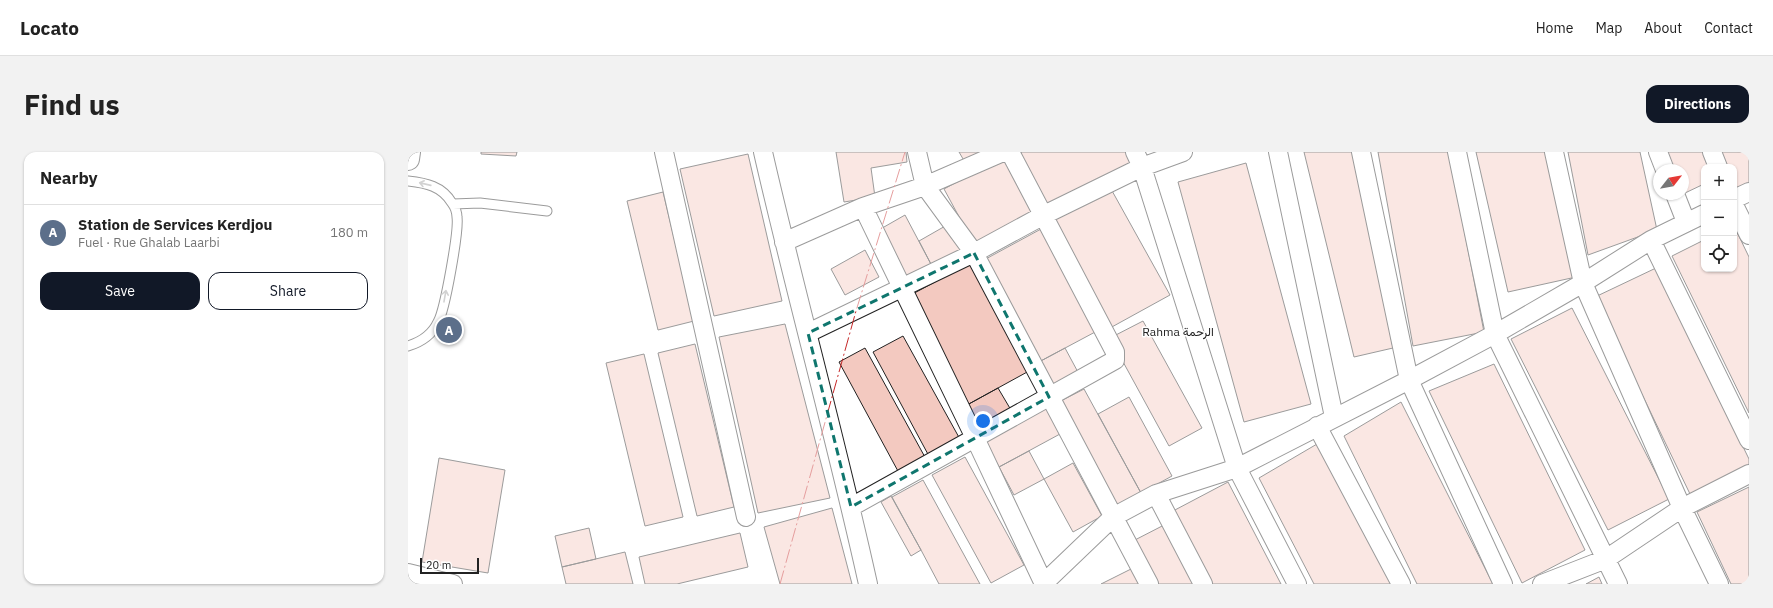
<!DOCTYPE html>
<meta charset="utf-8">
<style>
:root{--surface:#fff;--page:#f2f2f2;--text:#222;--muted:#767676;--line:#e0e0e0;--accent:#111827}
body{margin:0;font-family:"IBM Plex Sans",Vazirmatn,sans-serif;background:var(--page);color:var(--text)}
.controls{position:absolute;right:12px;top:12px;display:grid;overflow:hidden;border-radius:8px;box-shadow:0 1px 3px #0004}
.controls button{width:36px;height:36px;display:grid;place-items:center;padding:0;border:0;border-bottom:1px solid var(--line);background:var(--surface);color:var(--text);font:20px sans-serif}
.compass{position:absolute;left:1245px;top:12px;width:36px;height:36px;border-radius:50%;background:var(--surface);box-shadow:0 1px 3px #0004;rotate:59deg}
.scale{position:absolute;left:12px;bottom:10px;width:59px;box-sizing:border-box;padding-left:4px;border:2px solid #222;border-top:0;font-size:11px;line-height:14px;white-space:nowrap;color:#222;-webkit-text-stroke:3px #fff;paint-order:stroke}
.you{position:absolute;left:575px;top:269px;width:14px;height:14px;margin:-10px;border:3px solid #fff;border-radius:50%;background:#1a73e8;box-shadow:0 0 0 6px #1a73e833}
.badge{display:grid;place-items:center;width:26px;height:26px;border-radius:50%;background:var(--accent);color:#fff;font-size:13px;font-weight:700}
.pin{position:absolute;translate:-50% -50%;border:2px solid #fff;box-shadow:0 1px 4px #0006}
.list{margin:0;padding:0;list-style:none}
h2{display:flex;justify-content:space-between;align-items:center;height:52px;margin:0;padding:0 16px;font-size:17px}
h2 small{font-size:13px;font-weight:400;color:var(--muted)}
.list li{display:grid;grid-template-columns:26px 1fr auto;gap:12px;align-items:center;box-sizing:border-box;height:56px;padding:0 16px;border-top:1px solid var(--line)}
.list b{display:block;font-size:15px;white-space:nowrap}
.list p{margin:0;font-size:13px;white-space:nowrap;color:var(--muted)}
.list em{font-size:13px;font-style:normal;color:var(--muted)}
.actions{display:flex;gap:8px;padding:12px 16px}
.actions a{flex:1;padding:9px 0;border:1px solid var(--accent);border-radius:12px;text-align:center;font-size:14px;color:var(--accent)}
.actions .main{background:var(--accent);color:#fff}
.icon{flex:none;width:22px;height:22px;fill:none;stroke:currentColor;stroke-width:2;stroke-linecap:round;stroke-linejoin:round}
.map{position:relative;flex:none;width:1341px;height:432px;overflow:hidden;border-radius:12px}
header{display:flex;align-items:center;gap:24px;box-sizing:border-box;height:56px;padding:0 20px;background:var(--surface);border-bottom:1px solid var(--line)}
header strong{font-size:19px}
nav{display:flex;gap:22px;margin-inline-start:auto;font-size:14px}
.intro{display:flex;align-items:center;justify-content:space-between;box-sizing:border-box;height:96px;padding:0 24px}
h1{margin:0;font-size:28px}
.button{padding:10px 18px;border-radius:12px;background:var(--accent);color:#fff;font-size:14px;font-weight:700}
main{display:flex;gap:24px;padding:0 24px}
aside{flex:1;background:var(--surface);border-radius:12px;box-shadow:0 1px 3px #0004}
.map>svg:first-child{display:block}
.building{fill:#f3c9c0;stroke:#222}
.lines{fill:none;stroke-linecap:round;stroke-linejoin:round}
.service-casing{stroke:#222;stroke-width:11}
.minor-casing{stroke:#222;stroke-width:20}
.primary-casing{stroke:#222;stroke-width:24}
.service{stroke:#fff;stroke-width:9}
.minor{stroke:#fff;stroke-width:18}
.primary{stroke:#fff;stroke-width:22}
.power{stroke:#c62828;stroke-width:1;stroke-dasharray:14 3 2 3;stroke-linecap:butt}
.oneway{stroke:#9c9c9c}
.marked{fill:none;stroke:#0f766e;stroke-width:3;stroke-dasharray:8 5;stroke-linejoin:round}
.labels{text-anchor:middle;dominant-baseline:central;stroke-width:3;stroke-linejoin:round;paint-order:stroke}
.neighbourhood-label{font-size:12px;fill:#222;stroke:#fff}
</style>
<header>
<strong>Locato</strong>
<nav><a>Home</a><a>Map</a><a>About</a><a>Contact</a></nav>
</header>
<div class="intro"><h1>Find us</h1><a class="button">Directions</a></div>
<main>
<aside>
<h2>Nearby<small></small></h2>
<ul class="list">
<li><span class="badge" style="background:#5c6f8a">A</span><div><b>Station de Services Kerdjou</b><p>Fuel · Rue Ghalab Laarbi</p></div><em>180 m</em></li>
</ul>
<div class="actions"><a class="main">Save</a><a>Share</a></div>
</aside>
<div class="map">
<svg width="1341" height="432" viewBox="0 0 1341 432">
<rect width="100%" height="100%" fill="#fff"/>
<path class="building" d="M73,0H109L108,4L73,2Z
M428,0H498L499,10L463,16L467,45L436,50Z
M551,0H580L558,12Z
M614,0H721L726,9L638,57L609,3Z
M896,0H946L985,196L946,205Z
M970,0H1041L1076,180L1005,194Z
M1068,0H1140L1168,125L1100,140Z
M1160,0H1232L1249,78L1180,103Z
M1257,0H1298L1306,15H1296V32L1277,41L1275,36V18H1266Z
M1311,0H1341V33L1330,38L1326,30V15H1319Z
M340,2L374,149L306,164L272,17Z
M595,5L628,64L568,96L536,37Z
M838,11L903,252L836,270L770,30Z
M703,37L762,143L702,176L644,69Z
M255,40L286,169L250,178L219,49Z
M497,63L525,116L498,132L469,79Z
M539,73L554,101L525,116L511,89Z
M1326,74L1341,105V261L1264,104L1296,88V117H1326Z
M633,77L689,179L629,211L574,109Z
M457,98L471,125L437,143L423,117Z
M562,111L621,219L559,253L499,145Z
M1248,116L1341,307V313L1282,342L1187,145Z
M1164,156L1261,347L1200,378L1103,187Z
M735,169L794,276L761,294L702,186Z
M377,172L422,346L350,361L311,185Z
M495,184L553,289L522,306L465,200Z
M287,192L326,355L289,364L250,201Z
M457,196L518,307L491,321L431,210Z
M657,196L671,222L644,237L629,211Z
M236,202L275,365L237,374L198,211Z
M1086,212L1177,398L1114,431L1021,239Z
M590,236L603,258L571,276L559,253Z
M676,237L733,341L706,356L649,251Z
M721,245L764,324L733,341L690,262Z
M993,250L1085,432H1009L936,284Z
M637,254L652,282L591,315L576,287Z
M909,292L984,432H906L851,326Z
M621,299L636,327L606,343L591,315Z
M557,305L616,413L583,431L524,323Z
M31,306L97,318L80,421L14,410Z
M665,311L694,364L665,380L636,327Z
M515,328L572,432H531L513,398L484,345Z
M820,330L873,432H803L765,359Z
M1341,335V432H1323L1289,360Z
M483,344L513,398L503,404L473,350Z
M424,356L444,432H372L356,375Z
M758,372L789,432H745L723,390Z
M181,376L188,407L154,415L147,384Z
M332,381L340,415L269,432H237L231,405Z
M217,400L225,432H158L154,415Z
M723,417L731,432H693Z
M1191,425L1194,432H1178Z"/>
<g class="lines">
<defs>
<path id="service" d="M0,29C18,31 34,34 44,51C47,54 49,61 49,65C51,79 37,158 30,170C24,183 13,190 0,194
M45,52L72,51L139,59"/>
<path id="minor" d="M256,0L338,365
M355,0C388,144 428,287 460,432
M595,0L517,34L566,101L741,432
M727,0L734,15L829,316L889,432
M870,0L926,265
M953,0L1001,228L1095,432
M1049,0L1087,182L1210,432
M1146,0L1175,131L1274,356L1311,432
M1250,0L1257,18
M1304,0L1310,15
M1267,42L1278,70
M1326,47L1341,40
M1326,53L1341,83
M455,55L567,286L636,432
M1243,88L1341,288
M376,90L455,55L517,34L509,0
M400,181L566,101L636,63L734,15L775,0
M909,274L993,432
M748,342L795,432
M443,355L707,208V200L602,0
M0,421L45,432
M635,432L705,365L748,342L829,316L1001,228L1087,182L1175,131L1243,88L1296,62
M1134,432L1198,407L1274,356L1341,322"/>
<path id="primary" d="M0,7L1,0"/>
</defs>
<use href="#service" class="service-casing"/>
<use href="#minor" class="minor-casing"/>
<use href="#primary" class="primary-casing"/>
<use href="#service" class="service"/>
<use href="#minor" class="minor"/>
<use href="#primary" class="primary"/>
<path class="power" d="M372,432L448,159L497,0"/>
</g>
<defs><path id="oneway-shaft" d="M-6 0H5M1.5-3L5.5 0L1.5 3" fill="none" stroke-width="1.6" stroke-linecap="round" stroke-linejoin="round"/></defs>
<g class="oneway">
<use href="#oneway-shaft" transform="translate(17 32) rotate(-167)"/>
<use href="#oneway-shaft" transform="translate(37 144) rotate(-80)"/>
</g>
<path d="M0 0H1341V432H0ZM566,101L641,245L443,355L400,181Z" fill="#fff" fill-opacity=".55" fill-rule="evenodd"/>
<path class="marked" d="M566,101L641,245L443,355L400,181Z"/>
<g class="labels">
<g class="neighbourhood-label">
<text x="770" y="179">Rahma الرحمة</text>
</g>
</g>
</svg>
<div class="controls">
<button>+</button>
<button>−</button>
<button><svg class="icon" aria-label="locate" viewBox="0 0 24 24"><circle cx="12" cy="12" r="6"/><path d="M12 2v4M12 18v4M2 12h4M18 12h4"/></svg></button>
</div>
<svg class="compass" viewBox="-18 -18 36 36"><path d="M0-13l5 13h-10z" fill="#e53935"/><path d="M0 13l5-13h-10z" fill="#767676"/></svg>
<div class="scale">20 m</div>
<div class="you"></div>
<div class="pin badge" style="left:41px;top:178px;background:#5c6f8a">A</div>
</div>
</main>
